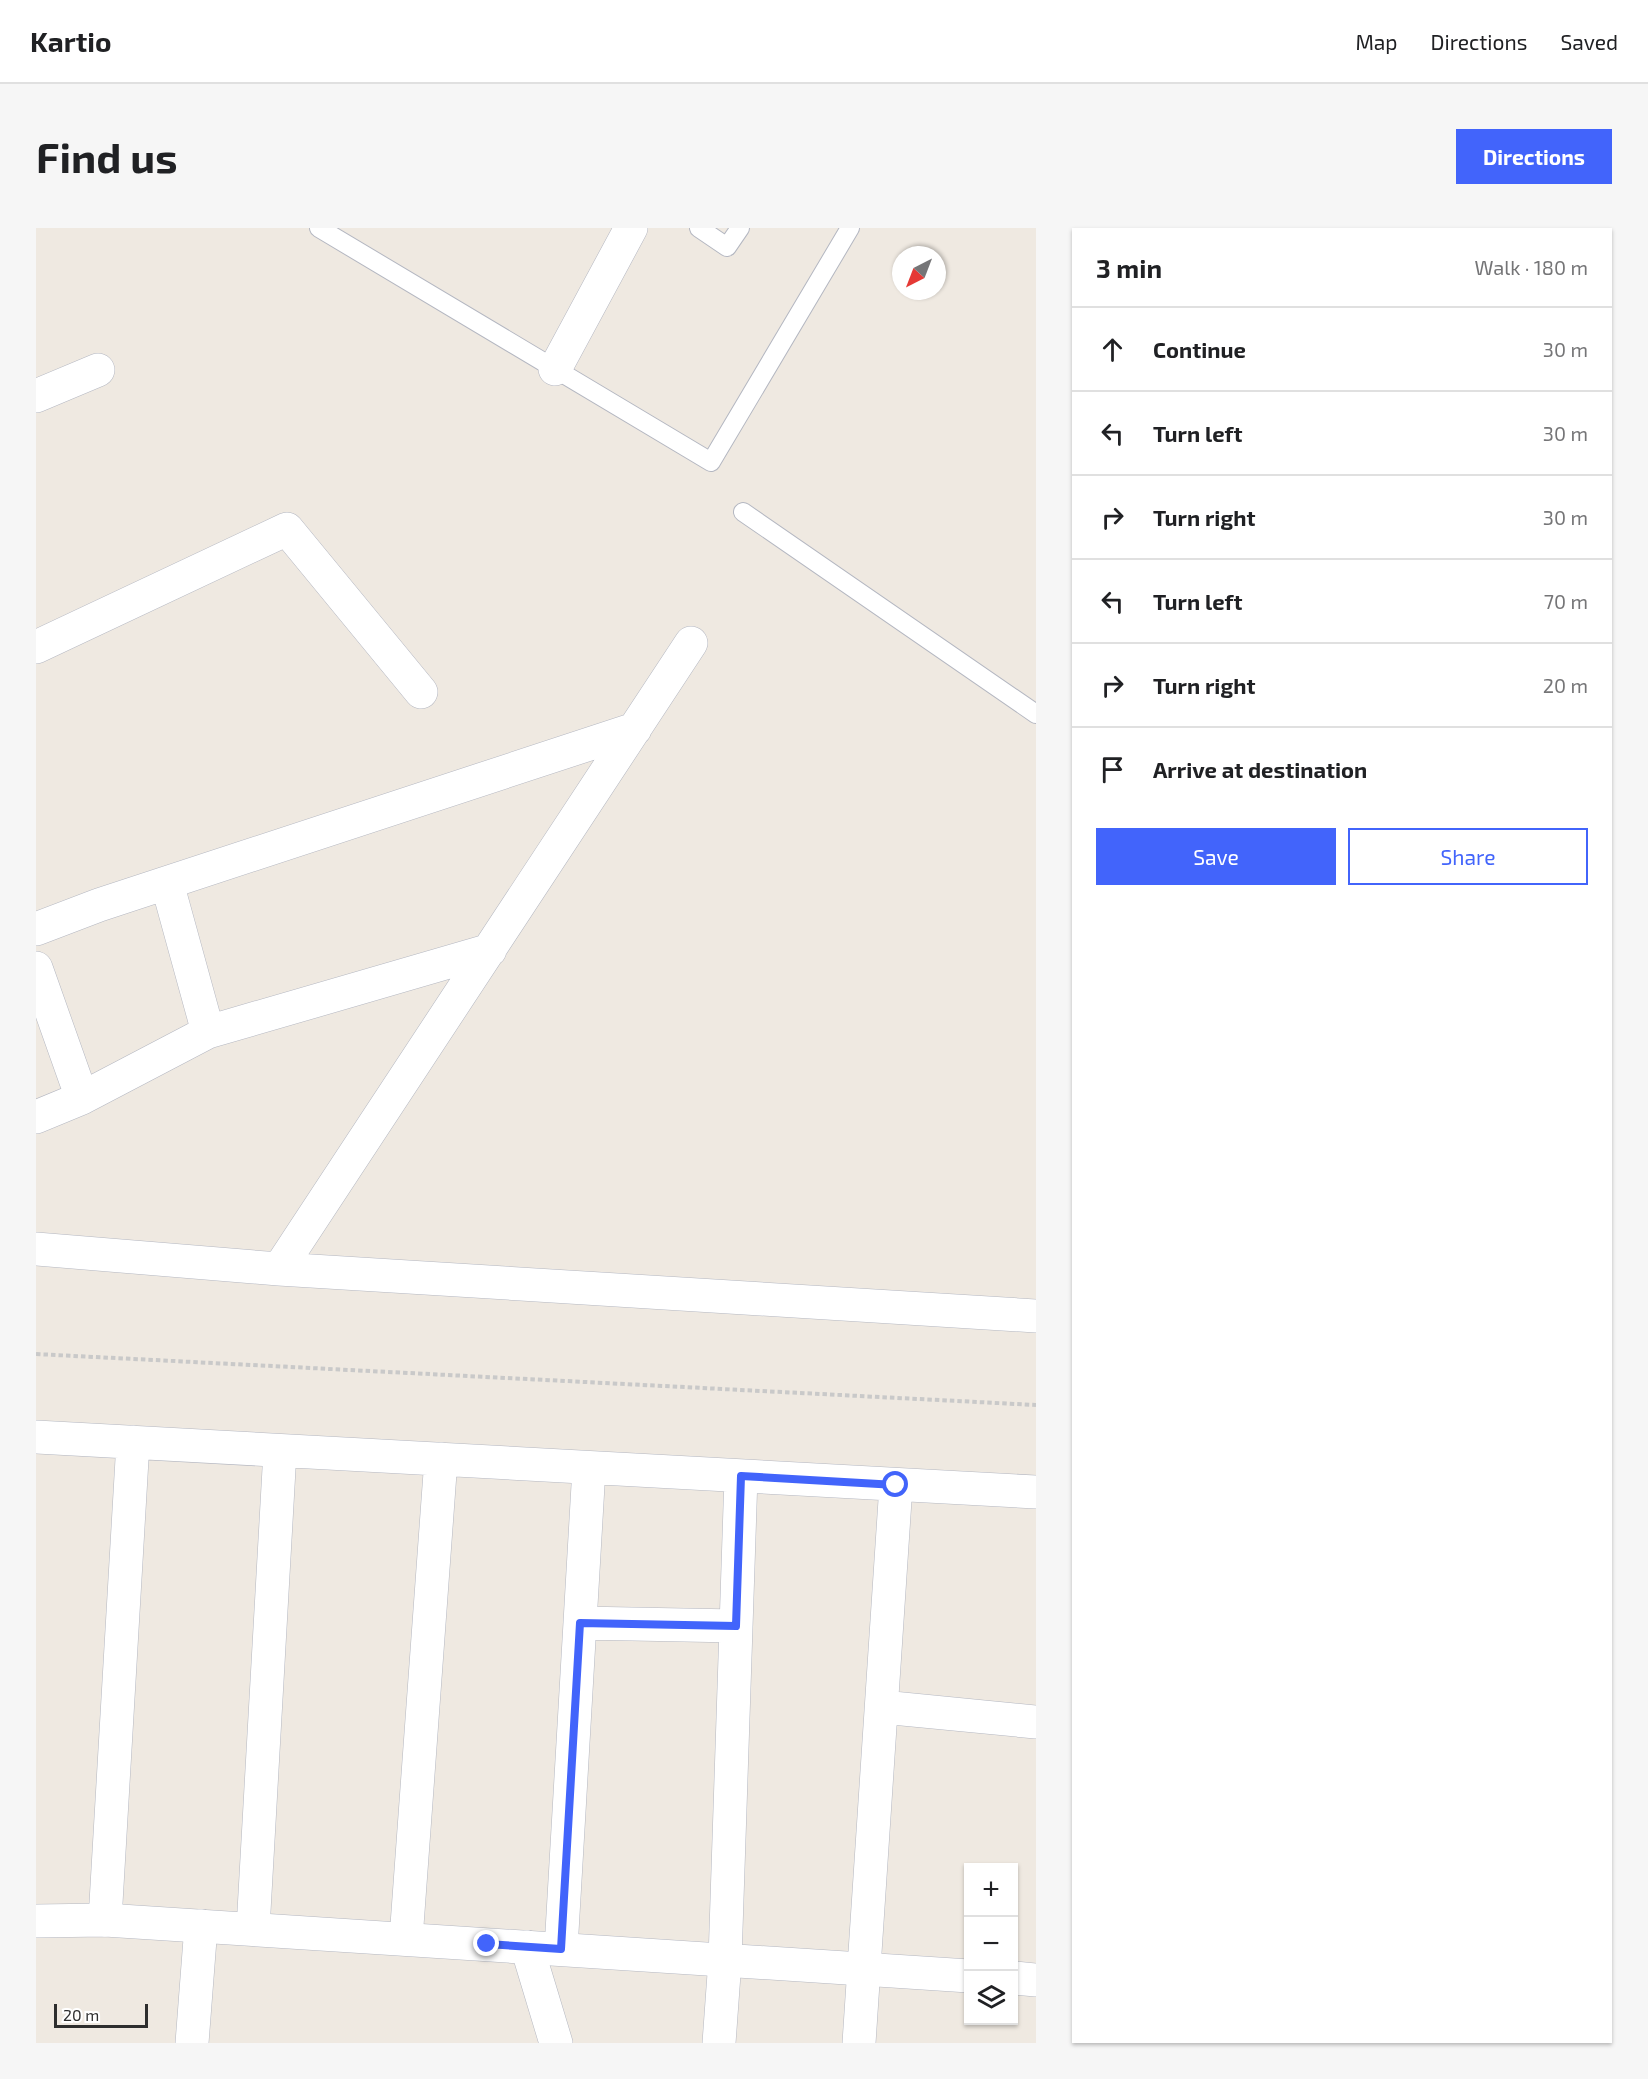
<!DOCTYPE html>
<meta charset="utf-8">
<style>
:root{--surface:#fff;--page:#f6f6f6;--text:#202124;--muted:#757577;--line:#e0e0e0;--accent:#4264fb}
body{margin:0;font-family:"Exo 2",sans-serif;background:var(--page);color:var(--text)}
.controls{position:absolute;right:18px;bottom:18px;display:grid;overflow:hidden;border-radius:0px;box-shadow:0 2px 4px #0004}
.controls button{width:54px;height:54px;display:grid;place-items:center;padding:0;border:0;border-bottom:2px solid var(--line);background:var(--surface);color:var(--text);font:30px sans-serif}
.compass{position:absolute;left:856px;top:18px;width:54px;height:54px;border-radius:50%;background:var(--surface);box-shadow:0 2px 4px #0004;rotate:222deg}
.scale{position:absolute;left:18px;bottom:15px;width:94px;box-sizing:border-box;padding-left:6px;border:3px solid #2e2e2e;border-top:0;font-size:16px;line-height:21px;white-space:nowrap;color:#2e2e2e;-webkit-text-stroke:4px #fff;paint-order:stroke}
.stop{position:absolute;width:18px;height:18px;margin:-14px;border:4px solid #4264fb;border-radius:50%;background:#fff}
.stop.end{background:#4264fb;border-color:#fff;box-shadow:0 2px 6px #0008}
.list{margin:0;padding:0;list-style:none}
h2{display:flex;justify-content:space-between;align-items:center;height:78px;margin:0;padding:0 24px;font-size:26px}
h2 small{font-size:20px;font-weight:400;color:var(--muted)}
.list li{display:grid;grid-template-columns:39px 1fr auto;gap:18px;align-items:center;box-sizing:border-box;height:84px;padding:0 24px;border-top:2px solid var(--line)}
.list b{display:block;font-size:22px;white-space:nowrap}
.list em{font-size:20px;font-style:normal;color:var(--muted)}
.actions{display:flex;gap:12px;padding:18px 24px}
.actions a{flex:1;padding:14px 0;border:2px solid var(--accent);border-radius:0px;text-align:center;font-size:21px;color:var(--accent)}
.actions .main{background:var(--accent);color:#fff}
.icon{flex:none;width:33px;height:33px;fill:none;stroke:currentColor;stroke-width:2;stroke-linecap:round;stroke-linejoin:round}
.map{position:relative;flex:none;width:1000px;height:1815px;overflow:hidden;border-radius:0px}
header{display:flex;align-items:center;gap:36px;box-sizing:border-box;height:84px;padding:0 30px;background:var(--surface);border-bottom:2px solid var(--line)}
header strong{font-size:28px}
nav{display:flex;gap:33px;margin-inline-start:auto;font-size:21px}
.intro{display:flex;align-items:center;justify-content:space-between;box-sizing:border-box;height:144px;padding:0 36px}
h1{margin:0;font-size:42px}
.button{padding:15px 27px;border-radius:0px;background:var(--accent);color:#fff;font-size:21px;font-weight:700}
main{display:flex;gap:36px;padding:0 36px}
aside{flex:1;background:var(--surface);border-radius:0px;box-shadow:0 2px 4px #0004}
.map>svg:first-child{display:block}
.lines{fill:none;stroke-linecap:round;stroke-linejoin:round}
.lane-casing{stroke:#b4b7c1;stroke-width:20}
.street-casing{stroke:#b4b7c1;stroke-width:34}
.secondary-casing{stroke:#b4b7c1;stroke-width:34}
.path{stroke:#c9c9c9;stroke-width:4;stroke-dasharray:4.5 3;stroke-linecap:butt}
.lane{stroke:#fff;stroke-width:18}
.street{stroke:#fff;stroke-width:33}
.secondary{stroke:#fff;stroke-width:33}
.route{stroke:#4264fb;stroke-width:8}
</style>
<header>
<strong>Kartio</strong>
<nav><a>Map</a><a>Directions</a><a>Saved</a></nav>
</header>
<div class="intro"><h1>Find us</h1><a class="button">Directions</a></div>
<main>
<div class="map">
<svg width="1000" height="1815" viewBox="0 0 1000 1815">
<rect width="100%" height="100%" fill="#efe9e1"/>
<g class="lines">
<defs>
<path id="lane" d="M283,0L675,234L814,0
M663,0L691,19L704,0
M707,284L1000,486"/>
<path id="street" d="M519,141L595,0
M0,168L62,142
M0,419L251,301L385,464
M131,655L172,804
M0,701L63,677L599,501
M0,740L46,870
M0,889L46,870L172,804L454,722
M0,1021L243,1041L1000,1088
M243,1041L655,415
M0,1209L1000,1264
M544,1395L700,1398
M846,1479L1000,1494
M69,1692L97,1214
M217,1701L244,1223
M370,1711L405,1231
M491,1719L520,1815
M525,1721L553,1240
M156,1815L165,1698
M683,1815L689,1732L705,1248
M823,1815L860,1257"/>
<path id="secondary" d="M0,1693L69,1692L933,1748
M978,1750L1000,1752"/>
</defs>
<use href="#lane" class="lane-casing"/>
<use href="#street" class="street-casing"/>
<use href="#secondary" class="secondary-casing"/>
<path class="path" d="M0,1126L1000,1177"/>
<use href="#lane" class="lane"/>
<use href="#street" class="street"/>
<use href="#secondary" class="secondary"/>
</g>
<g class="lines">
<path class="route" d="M451,1716L525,1721L544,1395L700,1398L705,1248L860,1257"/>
</g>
</svg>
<div class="controls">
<button>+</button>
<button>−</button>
<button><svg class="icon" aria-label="layers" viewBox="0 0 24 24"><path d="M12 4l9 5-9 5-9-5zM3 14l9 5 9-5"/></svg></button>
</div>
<svg class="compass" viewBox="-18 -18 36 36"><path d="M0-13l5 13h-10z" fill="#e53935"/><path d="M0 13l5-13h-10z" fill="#757577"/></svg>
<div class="scale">20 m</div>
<div class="stop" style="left:860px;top:1257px"></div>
<div class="stop end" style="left:451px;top:1716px"></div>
</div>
<aside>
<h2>3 min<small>Walk · 180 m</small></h2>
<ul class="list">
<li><svg class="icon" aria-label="ahead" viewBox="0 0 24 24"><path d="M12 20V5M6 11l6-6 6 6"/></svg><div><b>Continue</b></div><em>30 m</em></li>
<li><svg class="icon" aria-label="left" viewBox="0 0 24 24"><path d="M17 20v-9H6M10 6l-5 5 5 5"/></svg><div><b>Turn left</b></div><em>30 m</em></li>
<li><svg class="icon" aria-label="right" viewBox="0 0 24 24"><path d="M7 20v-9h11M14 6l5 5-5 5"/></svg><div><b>Turn right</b></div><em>30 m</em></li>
<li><svg class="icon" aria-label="left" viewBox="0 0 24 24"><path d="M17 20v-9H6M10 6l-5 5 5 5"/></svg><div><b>Turn left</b></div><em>70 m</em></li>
<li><svg class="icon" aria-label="right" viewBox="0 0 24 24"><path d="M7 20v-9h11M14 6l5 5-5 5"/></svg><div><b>Turn right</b></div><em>20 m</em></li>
<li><svg class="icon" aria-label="arrive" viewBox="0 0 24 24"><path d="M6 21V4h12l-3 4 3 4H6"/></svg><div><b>Arrive at destination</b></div></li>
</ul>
<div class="actions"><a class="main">Save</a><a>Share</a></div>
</aside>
</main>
